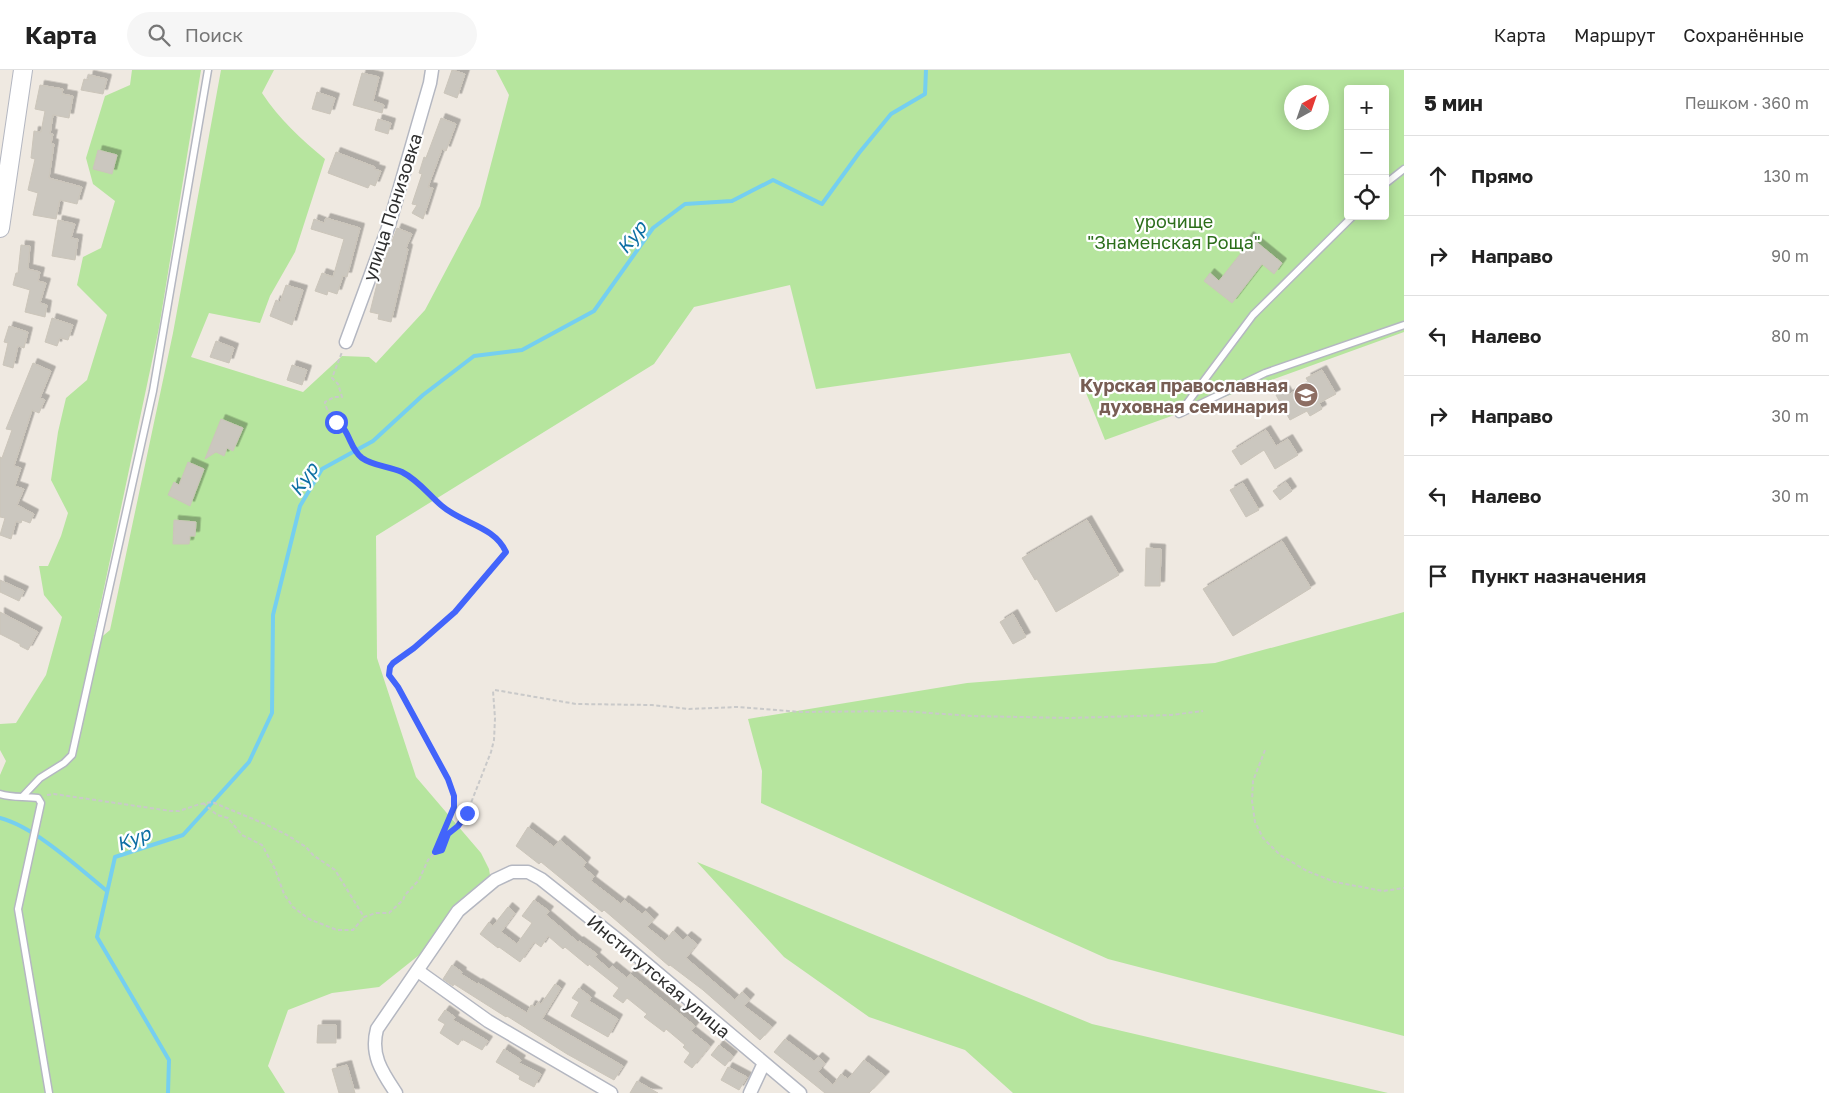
<!DOCTYPE html>
<html lang="ru">
<meta charset="utf-8">
<style>
:root{--surface:#fff;--page:#f6f6f6;--text:#222;--muted:#767676;--line:#e0e0e0}
body{margin:0;font-family:"Golos Text",sans-serif;background:var(--page);color:var(--text)}
.controls{position:absolute;right:15px;top:15px;display:grid;overflow:hidden;border-radius:5px;box-shadow:0 2px 12px #0003}
.controls button{width:45px;height:45px;display:grid;place-items:center;padding:0;border:0;border-bottom:1px solid var(--line);background:var(--surface);color:var(--text);font:25px sans-serif}
.compass{position:absolute;left:1284px;top:15px;width:45px;height:45px;border-radius:50%;background:var(--surface);box-shadow:0 2px 12px #0003;rotate:40deg}
.stop{position:absolute;width:15px;height:15px;margin:-11px;border:4px solid #4264fb;border-radius:50%;background:#fff}
.stop.end{background:#4264fb;border-color:#fff;box-shadow:0 1px 5px #0008}
.list{margin:0;padding:0;list-style:none}
h2{display:flex;justify-content:space-between;align-items:center;height:65px;margin:0;padding:0 20px;font-size:21px}
h2 small{font-size:16px;font-weight:400;color:var(--muted)}
.list li{display:grid;grid-template-columns:32px 1fr auto;gap:15px;align-items:center;box-sizing:border-box;height:80px;padding:0 20px;border-top:1px solid var(--line)}
.list b{display:block;font-size:19px;white-space:nowrap}
.list em{font-size:16px;font-style:normal;color:var(--muted)}
.icon{flex:none;width:28px;height:28px;fill:none;stroke:currentColor;stroke-width:2;stroke-linecap:round;stroke-linejoin:round}
.map{position:relative;flex:none;width:1404px;height:1023px;overflow:hidden}
header{display:flex;align-items:center;gap:30px;box-sizing:border-box;height:70px;padding:0 25px;background:var(--surface);border-bottom:1px solid var(--line)}
header strong{font-size:24px}
nav{display:flex;gap:28px;margin-inline-start:auto;font-size:18px}
.search{width:350px;height:45px;background:var(--page);display:flex;align-items:center;gap:12px;box-sizing:border-box;padding:0 18px;border-radius:28px;color:var(--muted);font-size:19px}
main{display:flex}
aside{flex:1;background:var(--surface)}
.map>svg:first-child{display:block}
.green{fill:#b6e59e;fill-rule:evenodd}
.lines{fill:none;stroke-linecap:round;stroke-linejoin:round}
.stream{stroke:#75cff0;stroke-width:4}
.building{fill:#cbc7bf;stroke:#cbc5ba;filter:url(#shadow)}
.lane-casing{stroke:#b4b7c1;stroke-width:9}
.street-casing{stroke:#b4b7c1;stroke-width:15}
.secondary-casing{stroke:#b4b7c1;stroke-width:20}
.path{stroke:#c9c9c9;stroke-width:2;stroke-dasharray:4 2.5;stroke-linecap:butt}
.lane{stroke:#fff;stroke-width:6}
.street{stroke:#fff;stroke-width:12}
.secondary{stroke:#fff;stroke-width:18}
.route{stroke:#4264fb;stroke-width:6}
.labels{text-anchor:middle;dominant-baseline:central;stroke-width:4.5;stroke-linejoin:round;paint-order:stroke}
.street-label{font-size:18px;fill:#2e2e2e;stroke:#fff}
.park-label{font-size:18px;fill:#2c6e1b;stroke:#fff}
.education-label{font-size:18px;font-weight:bold;fill:#785e54;stroke:#fff;text-anchor:end}
.water-label{font-size:19px;font-style:italic;fill:#0d6fa3;stroke:#fff}
</style>
<header>
<strong>Карта</strong>
<div class="search"><svg class="icon" aria-label="search" viewBox="0 0 24 24"><circle cx="10" cy="10" r="6"/><path d="M15 15l6 6"/></svg>Поиск</div>
<nav><a>Карта</a><a>Маршрут</a><a>Сохранённые</a></nav>
</header>
<main>
<div class="map">
<svg width="1404" height="1023" viewBox="0 0 1404 1023">
<defs>
<filter id="shadow"><feDropShadow dx="4.5" dy="-4.5" stdDeviation="0" flood-color="#0004"/></filter>
</defs>
<rect width="100%" height="100%" fill="#efe9e1"/>
<path class="green" d="M132,0H201L159,258L92,575L110,560L173,263L221,0H274L262,23C279,49 301,69 325,89L295,182L270,226L260,253L209,243L191,287L303,322L342,286L369,287L376,293L425,240L480,136L509,25L496,0H1404V262L1105,370L1070,283L816,319L790,215L694,237L654,294L376,466L377,588L416,707L481,783L489,799L490,805L453,836L428,878L379,917L332,923L288,940L268,996L285,1023H0V705L6,691L0,680V654L16,653L46,605L62,547L44,525L39,496H48L61,466L68,443L51,410L58,362L66,328L87,310L107,245L77,215L83,187L101,178L115,131L93,114L86,88L105,26L130,15ZM1348,19H1385V146H1348ZM1292,22H1322V52H1292Z
M1404,542V966L1108,889L761,733L762,701L748,649L967,613L1215,593Z
M697,792L1092,954L1388,1023H1013L965,980L869,947L784,887Z"/>
<g class="lines">
<path class="stream" d="M0,748C35,757 79,798 107,821
M168,1023L169,990L97,867L115,787L183,765L249,692L272,643L273,545L300,436L322,399L373,371L423,325L474,286L522,280L594,241L653,158L685,134L732,131L773,110L822,134L859,83L891,44L925,24L926,0"/>
</g>
<path class="building" d="M452,0L465,4L457,28L444,23Z
M362,3L379,7L373,31L384,35L382,43L353,35Z
M89,5L107,9L103,24L81,20L84,9L88,10Z
M40,15L63,19L62,24L73,26L69,48L53,45L50,64H53L51,73L54,74L49,108L82,117L77,134L60,130L56,149L33,145L38,123L28,120L35,89L31,88L34,61L41,62L45,41L35,39Z
M317,22L335,28L330,44L312,39Z
M441,48L456,54L446,81L442,79L428,117L433,118L423,149L412,143L417,135L412,134L422,104L419,103L424,87L426,88Z
M378,49L391,53L388,64L375,60Z
M98,80L117,85L112,104L93,99Z
M336,82L375,97L374,99L381,101L375,116L370,114L368,118L328,103Z
M326,148L360,158L347,207L343,206L337,224L328,221L327,225L315,221L322,203L333,207L344,169L311,159L314,149L324,153Z
M58,150L75,154L71,168L78,169L75,190L52,186Z
M397,158L412,164L406,178L408,179L391,252L378,249L379,244L370,242L379,206Z
M1249,166L1282,193L1274,204L1262,194L1232,233L1204,211L1210,203L1219,211L1245,178L1242,175Z
M21,175L30,176L28,199L40,202L38,211L46,213L40,233L47,235L45,247L25,242L30,220L13,215L16,203H18Z
M286,215L303,220L292,255L270,246L276,230L280,232Z
M52,248L73,255L68,270L60,268L57,276L45,272Z
M9,256L28,262L24,278L18,276L13,298L3,295L8,273L4,272Z
M216,271L234,278L229,293L210,287Z
M33,293L51,301L40,328L45,330L39,343L32,340L14,396L21,398L15,416L24,419L17,435L34,444L30,453L22,450L21,453L16,451L11,469L0,465L5,448L0,447V387L2,388L12,360L6,359Z
M292,295L307,300L302,315L287,310Z
M1322,300L1336,324L1319,333L1322,339L1310,346L1307,341L1290,350L1276,325L1285,320L1288,325L1309,313L1306,308Z
M221,349L243,358L233,381L227,378L224,386L216,382L205,389Z
M1266,360L1276,376L1288,369L1298,385L1275,399L1264,380L1241,395L1232,381Z
M188,392L204,399L190,436L168,425L174,412L179,415Z
M1286,412L1292,421L1280,430L1273,421Z
M1243,413L1259,440L1246,447L1230,420Z
M174,450L196,452L195,466H190L189,474H173Z
M1087,450L1119,505L1056,542L1037,509L1035,510L1022,488Z
M1282,471L1311,518L1233,566L1203,519Z
M1146,478L1161,479L1160,516H1145Z
M0,510L24,521L19,531L0,522Z
M0,542L38,562L28,580L20,576V574L0,564Z
M1013,544L1026,567L1013,574L1000,552Z
M528,757L554,777L560,770L567,776L586,792L583,797L594,806L591,811L621,834L624,830L642,844L645,841L654,849L647,857L665,871L673,861L683,870L687,866L697,874L686,888L735,930L742,922L750,929L744,936L772,957L760,970L703,920L670,895L669,896L604,840L602,842L541,792L539,794L516,776Z
M534,830L549,841L546,845L578,872L579,871L597,884L595,887L609,899L612,896L627,908L630,904L695,956L691,961L710,976L692,998L684,992L690,983L683,977L685,975L666,959L664,962L644,947L647,944L627,928L623,933L613,926L619,918L589,894L588,896L565,877L563,879L548,866L541,877L534,872L520,892L499,877L498,878L480,864L489,852L493,856L508,837L515,843L501,862L517,874L532,853L522,846Z
M452,895L462,902L461,904L477,914L478,913L527,943L531,935L535,937L538,932L541,934L555,914L561,918L542,949L623,996L614,1010L567,984L507,946L506,947L454,914L453,916L443,909Z
M579,918L591,927L589,931L618,949L608,967L571,946L579,932L572,928Z
M445,940L455,947L453,950L488,971L482,980L462,969L458,975L440,963L445,954L438,950Z
M318,955H336V973H317Z
M785,969L814,991L818,987L825,993L818,1002L833,1015L841,1004L848,1009L864,990L885,1006L869,1023H825L774,982Z
M719,975L733,986L725,996L711,985Z
M504,979L521,990L519,993L541,1004L534,1017L519,1009L520,1006L496,992Z
M347,995L355,1023H339L332,999Z
M728,997L747,1007L739,1020L721,1010Z
M637,1011L658,1023H630Z"/>
<g class="lines">
<defs>
<path id="lane" d="M1385,114L1404,99
M1353,146L1253,245L1179,344L1265,303L1404,255
M0,724C12,728 25,726 38,728L41,733L18,839L49,1023
M23,726L40,708L64,693L72,685L153,321L208,0"/>
<path id="street" d="M346,272L389,155L430,13L432,0
M418,901L488,951L611,1023
M396,1023C382,1002 370,985 377,959L458,841L495,810L512,802H528L541,809L623,874L800,1023
M750,1023L764,993"/>
<path id="secondary" d="M0,158L23,0"/>
</defs>
<use href="#lane" class="lane-casing"/>
<use href="#street" class="street-casing"/>
<use href="#secondary" class="secondary-casing"/>
<path class="path" d="M495,620L576,634L652,635L689,639L737,637L801,642L901,641L972,646L1069,648L1171,645L1203,641
M1265,680L1253,711L1252,731L1255,752L1263,768L1280,785L1307,801L1335,812L1383,821L1404,818
M47,725L54,724L171,741H179L200,734L212,732L265,754L287,765L306,777L313,785L335,800L364,847L376,843H389L403,830L405,825L419,810L428,790L435,783L454,737V726L448,709L398,617C392,609 386,603 393,593L414,578L455,542L506,482C494,456 463,454 442,436C429,425 418,410 402,402C389,396 374,396 362,388C350,379 351,365 343,356C341,354 338,353 336,352C332,348 325,338 325,332L334,327H342L338,314L332,308L342,282
M203,733L217,745L228,748L242,765L262,775L275,799L284,824L293,837L309,849L337,860H353L364,847
M435,783L442,780L448,764L458,755L467,743L491,682L494,670L495,648L493,621"/>
<use href="#lane" class="lane"/>
<use href="#street" class="street"/>
<use href="#secondary" class="secondary"/>
</g>
<g class="lines">
<path class="route" d="M336,352C350,359 349,378 362,388C373,396 389,396 402,402C418,410 429,425 442,436C463,454 494,456 506,482L455,542L414,578L393,593L390,597L389,605L398,617L448,709L454,726V737L435,782L442,780L448,764L458,756L467,743"/>
</g>
<defs>
<symbol id="university-disc" viewBox="-11 -11 22 22"><circle r="9.5" fill="#8d6e63" stroke="#fff"/><path d="M0-5L7-2L0 1L-7-2ZM-4 1L0 2.5L4 1V4Q0 6-4 4Z" fill="#fff"/></symbol>
</defs>
<g fill-rule="evenodd">
<use href="#university-disc" x="1292" y="311" width="28" height="28"/>
</g>
<g class="labels">
<g class="street-label">
<text transform="translate(392 137) rotate(-72)">улица Понизовка</text>
<text transform="translate(659 906) rotate(40)">Институтская улица</text>
</g>
<g class="park-label">
<text x="1174" y="151">урочище<tspan x="1174" dy="21">"Знаменская Роща"</tspan></text>
</g>
<g class="education-label">
<text x="1288" y="315">Курская православная<tspan x="1288" dy="21">духовная семинария</tspan></text>
</g>
<g class="water-label">
<text transform="translate(631 167) rotate(-52)">Кур</text>
<text transform="translate(303 409) rotate(-55)">Кур</text>
<text transform="translate(133 768) rotate(-21)">Кур</text>
</g>
</g>
</svg>
<div class="controls">
<button>+</button>
<button>−</button>
<button><svg class="icon" aria-label="locate" viewBox="0 0 24 24"><circle cx="12" cy="12" r="6"/><path d="M12 2v4M12 18v4M2 12h4M18 12h4"/></svg></button>
</div>
<svg class="compass" viewBox="-18 -18 36 36"><path d="M0-13l5 13h-10z" fill="#e53935"/><path d="M0 13l5-13h-10z" fill="#767676"/></svg>
<div class="stop" style="left:336px;top:352px"></div>
<div class="stop end" style="left:467px;top:743px"></div>
</div>
<aside>
<h2>5 мин<small>Пешком · 360 m</small></h2>
<ul class="list">
<li><svg class="icon" aria-label="ahead" viewBox="0 0 24 24"><path d="M12 20V5M6 11l6-6 6 6"/></svg><div><b>Прямо</b></div><em>130 m</em></li>
<li><svg class="icon" aria-label="right" viewBox="0 0 24 24"><path d="M7 20v-9h11M14 6l5 5-5 5"/></svg><div><b>Направо</b></div><em>90 m</em></li>
<li><svg class="icon" aria-label="left" viewBox="0 0 24 24"><path d="M17 20v-9H6M10 6l-5 5 5 5"/></svg><div><b>Налево</b></div><em>80 m</em></li>
<li><svg class="icon" aria-label="right" viewBox="0 0 24 24"><path d="M7 20v-9h11M14 6l5 5-5 5"/></svg><div><b>Направо</b></div><em>30 m</em></li>
<li><svg class="icon" aria-label="left" viewBox="0 0 24 24"><path d="M17 20v-9H6M10 6l-5 5 5 5"/></svg><div><b>Налево</b></div><em>30 m</em></li>
<li><svg class="icon" aria-label="arrive" viewBox="0 0 24 24"><path d="M6 21V4h12l-3 4 3 4H6"/></svg><div><b>Пункт назначения</b></div></li>
</ul>
</aside>
</main>
